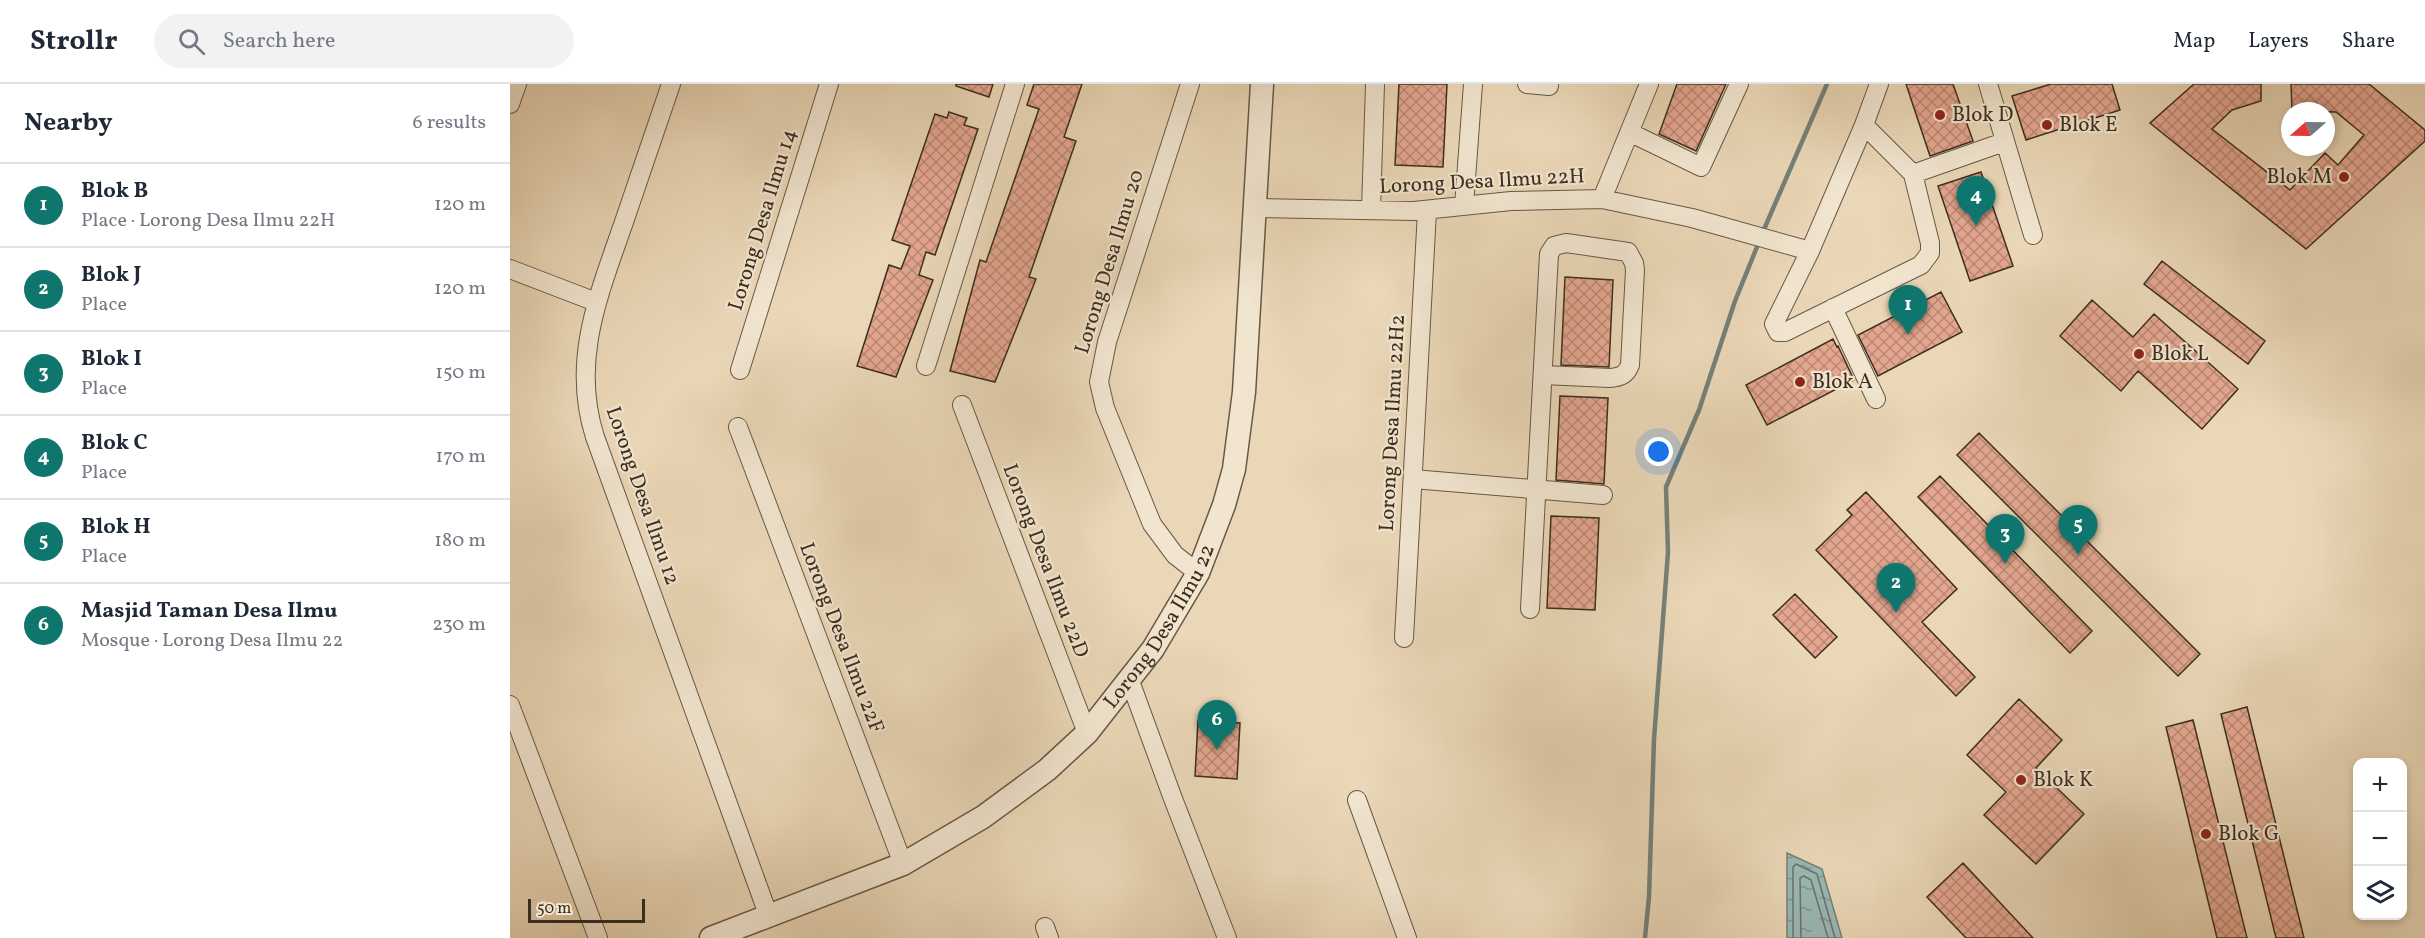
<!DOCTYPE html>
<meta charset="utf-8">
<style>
:root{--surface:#fff;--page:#f2f2f3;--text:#1f2937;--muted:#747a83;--line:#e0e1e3;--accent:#0f766e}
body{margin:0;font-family:Vollkorn,serif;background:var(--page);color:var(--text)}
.controls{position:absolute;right:18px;bottom:18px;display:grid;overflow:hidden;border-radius:12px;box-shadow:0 3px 9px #0003}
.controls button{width:54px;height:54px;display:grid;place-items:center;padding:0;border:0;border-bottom:2px solid var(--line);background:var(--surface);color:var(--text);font:30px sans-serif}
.compass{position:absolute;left:1771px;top:18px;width:54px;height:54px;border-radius:50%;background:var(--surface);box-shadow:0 3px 9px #0003;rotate:250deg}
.scale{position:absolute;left:18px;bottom:15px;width:117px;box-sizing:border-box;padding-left:6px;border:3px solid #3c2e1e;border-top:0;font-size:16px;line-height:21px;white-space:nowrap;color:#3c2e1e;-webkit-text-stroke:4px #f1e5d0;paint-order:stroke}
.you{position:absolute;left:1149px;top:368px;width:21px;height:21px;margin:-15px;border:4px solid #fff;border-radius:50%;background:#1a73e8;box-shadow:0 0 0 9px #1a73e833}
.badge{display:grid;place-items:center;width:39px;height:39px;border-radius:50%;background:var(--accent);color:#fff;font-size:20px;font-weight:700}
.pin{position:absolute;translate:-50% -50px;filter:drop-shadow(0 2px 3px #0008)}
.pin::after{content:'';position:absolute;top:32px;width:21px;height:18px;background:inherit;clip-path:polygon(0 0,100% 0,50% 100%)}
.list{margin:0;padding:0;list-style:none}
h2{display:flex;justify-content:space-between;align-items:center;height:78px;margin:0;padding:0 24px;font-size:26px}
h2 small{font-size:20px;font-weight:400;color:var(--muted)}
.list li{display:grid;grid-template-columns:39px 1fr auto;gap:18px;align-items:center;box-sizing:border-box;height:84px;padding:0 24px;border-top:2px solid var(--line)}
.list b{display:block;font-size:22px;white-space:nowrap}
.list p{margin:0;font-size:20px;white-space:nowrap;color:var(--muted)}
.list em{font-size:20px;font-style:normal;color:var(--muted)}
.icon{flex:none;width:33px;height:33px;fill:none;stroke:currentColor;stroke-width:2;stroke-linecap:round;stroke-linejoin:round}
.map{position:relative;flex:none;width:1915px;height:854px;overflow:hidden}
header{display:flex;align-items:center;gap:36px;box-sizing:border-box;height:84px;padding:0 30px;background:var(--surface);border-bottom:2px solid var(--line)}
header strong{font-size:28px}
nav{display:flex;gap:33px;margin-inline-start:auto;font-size:21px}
.search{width:420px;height:54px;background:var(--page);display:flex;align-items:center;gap:15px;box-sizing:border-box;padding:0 21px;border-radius:33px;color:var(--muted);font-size:22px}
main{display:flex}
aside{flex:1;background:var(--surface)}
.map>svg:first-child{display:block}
.water{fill:url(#water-ripples);stroke:#748179;stroke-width:1.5}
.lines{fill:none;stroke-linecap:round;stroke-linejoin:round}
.shore{stroke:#6b736a;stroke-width:1.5}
.stream{stroke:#748179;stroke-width:4.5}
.building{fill:url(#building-cross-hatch);stroke:#3c2e1e;stroke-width:1.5}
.minor-casing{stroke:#685844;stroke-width:20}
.tertiary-casing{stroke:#685844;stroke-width:25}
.minor{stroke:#f1e5d0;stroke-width:18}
.tertiary{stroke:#f1e5d0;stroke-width:22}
.poi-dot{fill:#8f2418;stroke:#f1e5d0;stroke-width:2}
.labels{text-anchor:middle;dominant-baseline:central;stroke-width:4.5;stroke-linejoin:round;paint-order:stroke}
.poi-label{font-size:21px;fill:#3c2e1e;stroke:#f1e5d0;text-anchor:start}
.street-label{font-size:21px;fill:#3c2e1e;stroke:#f1e5d0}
</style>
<header>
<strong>Strollr</strong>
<div class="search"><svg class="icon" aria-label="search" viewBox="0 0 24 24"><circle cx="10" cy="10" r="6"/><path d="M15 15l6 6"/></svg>Search here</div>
<nav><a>Map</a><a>Layers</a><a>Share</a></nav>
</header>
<main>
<aside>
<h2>Nearby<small>6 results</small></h2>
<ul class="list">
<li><span class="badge">1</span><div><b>Blok B</b><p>Place · Lorong Desa Ilmu 22H</p></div><em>120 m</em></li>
<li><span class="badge">2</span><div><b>Blok J</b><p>Place</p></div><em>120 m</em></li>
<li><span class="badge">3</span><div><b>Blok I</b><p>Place</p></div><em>150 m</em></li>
<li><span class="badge">4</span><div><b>Blok C</b><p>Place</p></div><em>170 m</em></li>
<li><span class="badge">5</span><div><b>Blok H</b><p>Place</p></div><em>180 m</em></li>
<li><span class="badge">6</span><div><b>Masjid Taman Desa Ilmu</b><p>Mosque · Lorong Desa Ilmu 22</p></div><em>230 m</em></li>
</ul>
</aside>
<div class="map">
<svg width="1915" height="854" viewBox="0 0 1915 854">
<defs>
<pattern id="water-ripples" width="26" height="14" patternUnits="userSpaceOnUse" patternTransform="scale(1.5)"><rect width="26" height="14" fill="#9ab8b6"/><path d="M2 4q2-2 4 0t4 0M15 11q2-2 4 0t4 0" fill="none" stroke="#7f9693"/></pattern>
<pattern id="building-cross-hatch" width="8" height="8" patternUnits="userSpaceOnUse" patternTransform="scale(1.5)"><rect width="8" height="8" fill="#e4a68f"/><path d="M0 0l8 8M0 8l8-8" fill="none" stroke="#ba8874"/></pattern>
</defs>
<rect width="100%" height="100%" fill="#ead7b7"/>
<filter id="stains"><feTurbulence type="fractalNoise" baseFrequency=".00333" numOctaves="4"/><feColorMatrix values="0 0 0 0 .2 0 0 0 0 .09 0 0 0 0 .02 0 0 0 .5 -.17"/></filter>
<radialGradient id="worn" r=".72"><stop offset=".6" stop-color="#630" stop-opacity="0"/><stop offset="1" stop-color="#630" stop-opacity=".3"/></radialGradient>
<path class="water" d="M1277,769L1312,785L1332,854H1277Z"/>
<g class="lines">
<path class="shore" d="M1283,854V783L1286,780L1307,790L1325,854
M1291,854L1290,794L1294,792L1301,796L1318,854"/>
<path class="stream" d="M1252,150L1317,0
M1135,854L1139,813L1144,655L1158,468L1156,403L1189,326L1225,217L1249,158"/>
</g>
<path class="building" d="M446,0H483L479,13L446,2Z
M524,0H572L554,53L566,57L519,193L526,195L485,298L440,287L470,176L476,178L529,25L517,21Z
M889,0H937L933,83L885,81Z
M1167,0H1216L1186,67L1149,50Z
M1396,0H1443L1463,57L1420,72Z
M1541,0H1602L1610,26L1516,56L1502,12Z
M1684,0H1751V17L1722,26L1702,45L1780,106L1815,69L1828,81L1854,51L1826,28L1782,27L1781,0H1859L1915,46V57L1796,165L1640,39Z
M439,28L457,34L454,41L468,45L425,171L416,168L409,191L423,196L386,293L347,282L379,181L391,185L400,162L382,156L425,30L437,34Z
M1471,88L1503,182L1460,197L1428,102Z
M1652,177L1755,257L1738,280L1634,200Z
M1055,193L1103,196L1099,283L1051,281Z
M1431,208L1452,248L1368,292L1348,251Z
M1582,216L1623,253L1644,230L1728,305L1692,345L1628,287L1611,307L1550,252Z
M1323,255L1327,263L1328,262L1344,296L1257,341L1236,301Z
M1050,312L1098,314L1094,400L1046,396Z
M1469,349L1690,570L1668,592L1447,371Z
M1430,392L1582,547L1560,569L1408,413Z
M1356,408L1447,505L1412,538L1465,593L1446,612L1306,466L1342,431L1337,426Z
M1041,432L1089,434L1085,526L1037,524Z
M1285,510L1327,553L1305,574L1263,531Z
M1509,615L1552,656L1526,684L1574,730L1526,780L1474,731L1496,708L1457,671Z
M1737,623L1794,854H1766L1711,630Z
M1683,636L1737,854H1707L1656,643Z
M688,637L730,639L727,695L685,692Z
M1453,779L1523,854H1456L1417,813Z"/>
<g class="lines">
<defs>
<path id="minor" d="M161,0C146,45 130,90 115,135C90,208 60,275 85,353L259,833
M680,0L597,258L589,298L595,324L642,440L665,471L688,489
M1017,0L1039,2
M1478,0L1523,151
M0,20L7,0
M1121,49L1191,83L1229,0
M1403,90L1494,58
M1092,115L1139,0
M954,122L963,0
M746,124L904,127L1001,117L1092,115L1182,134L1300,167L1354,41L1369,0
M861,126L865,0
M1300,167L1264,240L1268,248H1275L1411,181L1420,169V159L1403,90L1354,41
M0,185L86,218
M1323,224L1366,315
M416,282L505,0
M230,286L319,0
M452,321L577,649
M228,343L393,780
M903,395L1093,411
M1020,525L1039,170L1044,162L1056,159L1118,168L1124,179L1125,186L1120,281C1116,291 1111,293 1100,294L1033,291
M894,554L917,127
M620,597L662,712L717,854
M0,621L88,854
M847,716L897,854
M535,843L539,854"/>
<g id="tertiary">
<path id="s1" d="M201,854L393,780L473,733L537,686L577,649L643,565L688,489L714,421L724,385L734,308L752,0"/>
</g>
</defs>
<use href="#minor" class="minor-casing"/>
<use href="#tertiary" class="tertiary-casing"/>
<use href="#minor" class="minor"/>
<use href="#tertiary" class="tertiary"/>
</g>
<g class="poi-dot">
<circle cx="1430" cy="31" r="6"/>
<circle cx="1537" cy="41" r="6"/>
<circle cx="1834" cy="93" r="6"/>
<circle cx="1629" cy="270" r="6"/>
<circle cx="1290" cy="298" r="6"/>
<circle cx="1511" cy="696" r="6"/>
<circle cx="1696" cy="750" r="6"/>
</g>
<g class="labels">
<g class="poi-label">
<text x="1442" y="31">Blok D</text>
<text x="1549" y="41">Blok E</text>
<text x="1822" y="93" text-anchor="end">Blok M</text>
<text x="1641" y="270">Blok L</text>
<text x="1302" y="298">Blok A</text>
<text x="1523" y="696">Blok K</text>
<text x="1708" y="750">Blok G</text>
</g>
<g class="street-label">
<text transform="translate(972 98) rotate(-3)">Lorong Desa Ilmu 22H</text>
<text transform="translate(253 136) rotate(-73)">Lorong Desa Ilmu 14</text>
<text transform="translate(600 178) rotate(-73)">Lorong Desa Ilmu 20</text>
<text transform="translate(883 339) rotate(-87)">Lorong Desa Ilmu 22H2</text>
<text transform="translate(132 412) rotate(71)">Lorong Desa Ilmu 12</text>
<text transform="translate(535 477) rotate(69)">Lorong Desa Ilmu 22D</text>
<text stroke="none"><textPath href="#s1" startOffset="562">Lorong Desa Ilmu 22</textPath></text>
<text transform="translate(331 554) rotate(69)">Lorong Desa Ilmu 22F</text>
</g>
</g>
<rect width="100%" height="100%" filter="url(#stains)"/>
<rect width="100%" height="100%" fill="url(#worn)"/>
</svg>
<div class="controls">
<button>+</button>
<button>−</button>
<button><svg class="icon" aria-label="layers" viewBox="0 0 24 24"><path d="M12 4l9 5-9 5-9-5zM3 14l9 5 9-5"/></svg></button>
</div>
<svg class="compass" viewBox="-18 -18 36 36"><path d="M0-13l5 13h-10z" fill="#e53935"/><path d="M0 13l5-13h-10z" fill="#747a83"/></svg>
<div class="scale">50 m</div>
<div class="you"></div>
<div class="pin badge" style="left:1398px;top:251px">1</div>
<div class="pin badge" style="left:1386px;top:529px">2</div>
<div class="pin badge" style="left:1495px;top:480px">3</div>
<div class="pin badge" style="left:1466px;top:142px">4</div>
<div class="pin badge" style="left:1568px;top:471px">5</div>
<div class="pin badge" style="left:707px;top:666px">6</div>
</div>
</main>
